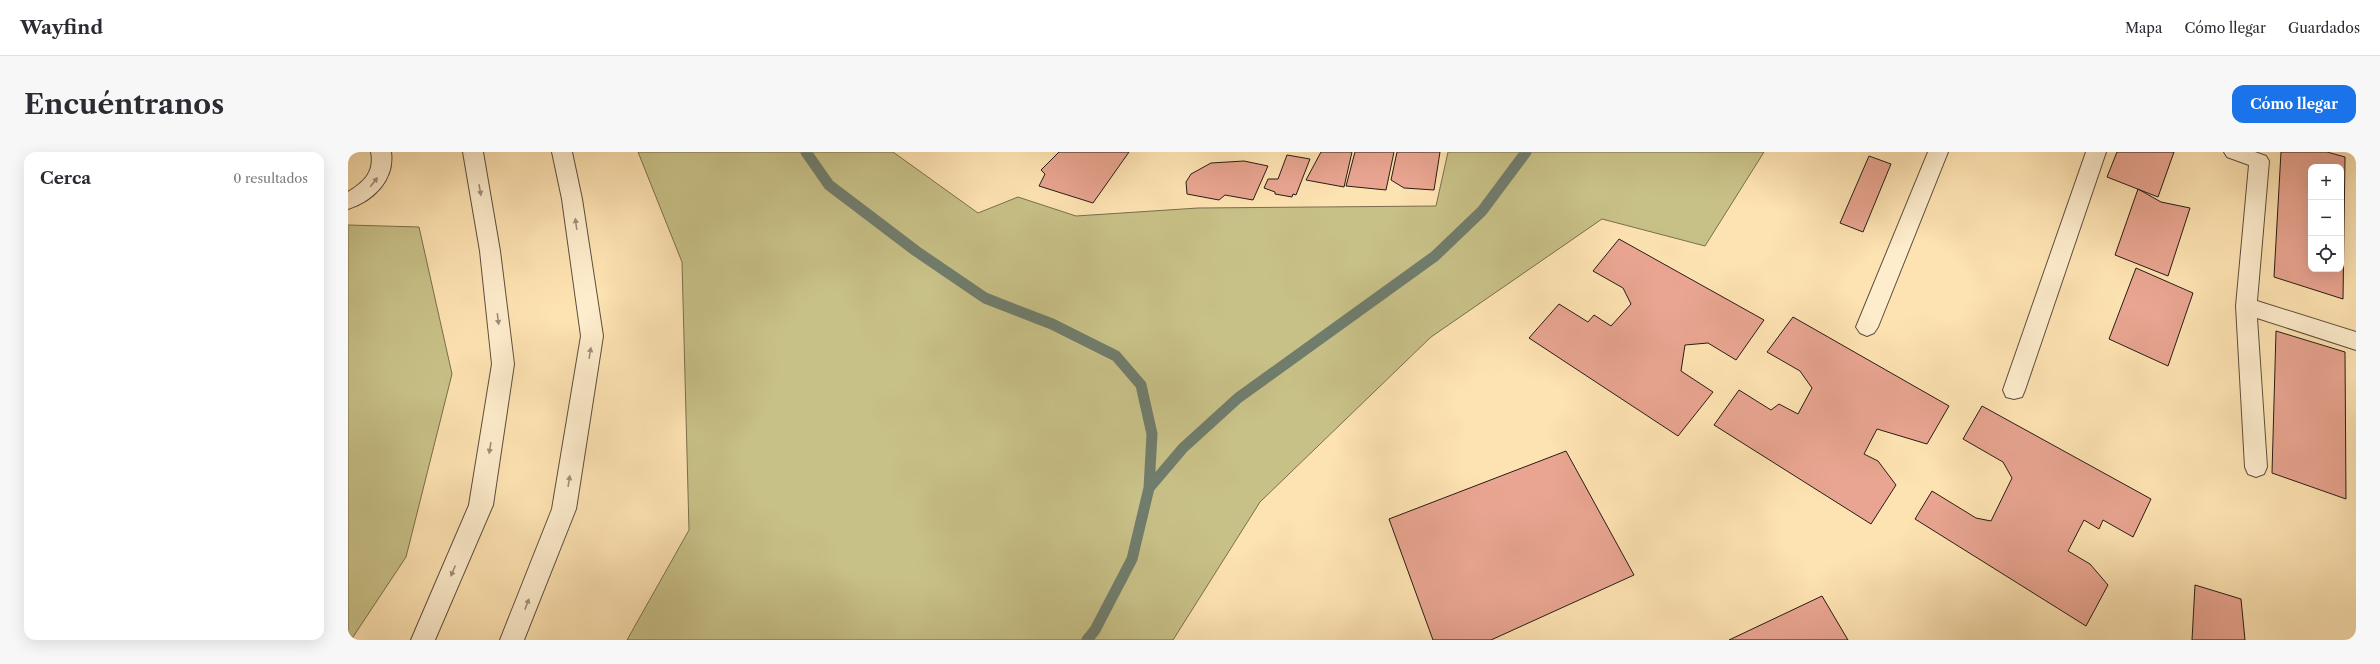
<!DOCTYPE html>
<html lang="es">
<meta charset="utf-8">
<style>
:root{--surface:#fff;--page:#f7f7f7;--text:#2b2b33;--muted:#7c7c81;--line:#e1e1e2;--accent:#1a73e8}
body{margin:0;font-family:"Libre Caslon Text",serif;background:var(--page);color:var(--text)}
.controls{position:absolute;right:12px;top:12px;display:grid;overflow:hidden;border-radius:8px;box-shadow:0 4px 16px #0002}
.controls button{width:36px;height:36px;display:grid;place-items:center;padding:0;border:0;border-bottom:1px solid var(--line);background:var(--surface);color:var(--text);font:20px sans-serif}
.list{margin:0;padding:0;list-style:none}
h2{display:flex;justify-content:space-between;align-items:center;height:52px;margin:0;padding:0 16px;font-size:17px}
h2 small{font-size:13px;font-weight:400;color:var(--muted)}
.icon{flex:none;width:22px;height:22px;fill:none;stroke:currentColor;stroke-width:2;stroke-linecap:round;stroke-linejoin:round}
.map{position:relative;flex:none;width:2008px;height:488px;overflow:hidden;border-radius:12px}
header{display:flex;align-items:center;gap:24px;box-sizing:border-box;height:56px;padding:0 20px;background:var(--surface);border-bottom:1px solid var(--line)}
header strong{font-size:19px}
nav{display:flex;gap:22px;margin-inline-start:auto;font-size:14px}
.intro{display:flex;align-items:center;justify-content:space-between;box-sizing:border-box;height:96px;padding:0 24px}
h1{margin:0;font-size:28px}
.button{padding:10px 18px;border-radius:12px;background:var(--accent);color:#fff;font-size:14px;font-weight:700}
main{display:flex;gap:24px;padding:0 24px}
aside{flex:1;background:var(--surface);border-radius:12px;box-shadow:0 4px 16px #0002}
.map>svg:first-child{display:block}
.green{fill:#c8c187;stroke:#786e4e}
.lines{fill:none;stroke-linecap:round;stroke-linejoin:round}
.stream{stroke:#707d6d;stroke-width:11}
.building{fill:#e9a591;stroke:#281c14;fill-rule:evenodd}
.minor-casing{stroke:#5e4e3c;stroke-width:2}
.minor{fill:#feedcd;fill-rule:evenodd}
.oneway{fill:#9e8f7a}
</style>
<header>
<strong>Wayfind</strong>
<nav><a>Mapa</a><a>Cómo llegar</a><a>Guardados</a></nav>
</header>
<div class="intro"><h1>Encuéntranos</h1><a class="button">Cómo llegar</a></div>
<main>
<aside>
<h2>Cerca<small>0 resultados</small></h2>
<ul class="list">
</ul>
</aside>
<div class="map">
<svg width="2008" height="488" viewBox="0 0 2008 488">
<rect width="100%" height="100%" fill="#fee3b2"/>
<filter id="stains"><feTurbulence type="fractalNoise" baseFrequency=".005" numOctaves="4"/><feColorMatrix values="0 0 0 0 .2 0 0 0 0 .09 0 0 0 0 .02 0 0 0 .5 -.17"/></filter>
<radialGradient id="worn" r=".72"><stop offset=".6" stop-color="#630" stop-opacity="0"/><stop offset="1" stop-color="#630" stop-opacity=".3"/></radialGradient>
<path class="green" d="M290,0H545L630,61L670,45L728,64L850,56L1088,54L1100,0H1416L1357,94L1254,67L1083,185L912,350L825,488H279L341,378L334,110Z
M0,73L71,75L104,222L58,405L3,488H0Z"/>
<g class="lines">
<path class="stream" d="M458,0L481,33L568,99L637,146L704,172L768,204L793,233L804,282L801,336L784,407L747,478L739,488
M801,336L835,296L890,246L1087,104L1134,59L1178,0"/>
</g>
<path class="building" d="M711,0H781L745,51L691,34L697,22L693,18Z
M973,0H1004L996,35L958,28Z
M1007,0H1046L1038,38L998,34Z
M1049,0H1092L1086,38L1056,36L1043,28Z
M1769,0H1826L1810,45L1759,25Z
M1933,0H1979L1997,5L1995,147L1926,125ZM1963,15H1993V117H1963Z
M939,3L962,7L948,43L945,42L944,45L927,42V40L916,36L920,27H930Z
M1521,4L1543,12L1515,80L1492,71Z
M896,9L920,14L905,48L877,43L871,48L839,42L838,30L843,22L863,11Z
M1790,37L1813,50L1842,56L1820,124L1767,103Z
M1271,87L1416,168L1388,208L1360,191L1337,193L1333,219L1365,240L1330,284L1181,186L1211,152L1240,170L1246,163L1263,174L1283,152L1275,136L1245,119Z
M1788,116L1845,141L1820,214L1761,187Z
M1445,165L1601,254L1579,292L1529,277L1516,302L1530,309L1548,333L1523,372L1366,273L1391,238L1423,258L1431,252L1450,262L1464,236L1452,219L1419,200Z
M1928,179L1997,200L1998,347L1924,321Z
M1634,254L1803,347L1785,385L1755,368L1751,377L1736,368L1720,399L1742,412L1760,433L1738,474L1567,367L1584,339L1628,366L1643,369L1664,326L1655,310L1615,287Z
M1218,299L1286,423L1143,488H1085L1041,367Z
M1847,433L1893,447L1897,488H1844Z
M1474,444L1500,488H1381Z"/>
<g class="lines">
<defs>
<path id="minor" d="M23,0H43C47,28 25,49 0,57V40C16,30 27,20 23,0Z
M115,0H135L152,99L166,212L145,353L87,488H63L121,353L144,212L132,99Z
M204,0H224L234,47L255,184L228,357L176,488H152L204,357L233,184L214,47Z
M1580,0H1600L1530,175L1526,181L1519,184L1512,181L1508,175Z
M1738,0H1758L1677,238L1674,245L1666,247L1658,245L1655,238Z
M1876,0H1907L1918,4L1921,9L1909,149L2008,180V198L1909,166L1919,315L1916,322L1908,325L1900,322L1897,315L1888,154L1901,13L1879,5Z"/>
</defs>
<use href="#minor" class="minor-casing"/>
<use href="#minor" class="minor"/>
</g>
<defs><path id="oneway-solid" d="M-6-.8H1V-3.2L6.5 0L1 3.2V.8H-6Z"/></defs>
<g class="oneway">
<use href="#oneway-solid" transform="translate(26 30) rotate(-51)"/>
<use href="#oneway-solid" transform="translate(132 38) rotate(80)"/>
<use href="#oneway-solid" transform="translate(228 72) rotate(-98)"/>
<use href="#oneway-solid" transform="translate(150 167) rotate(83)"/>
<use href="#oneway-solid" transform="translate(242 201) rotate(-81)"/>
<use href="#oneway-solid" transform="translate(142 296) rotate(99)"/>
<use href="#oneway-solid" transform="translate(221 329) rotate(-81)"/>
<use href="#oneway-solid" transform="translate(105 419) rotate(113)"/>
<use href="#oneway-solid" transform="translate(179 452) rotate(-69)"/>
</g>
<rect width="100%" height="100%" filter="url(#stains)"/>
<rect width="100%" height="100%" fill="url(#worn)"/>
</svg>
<div class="controls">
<button>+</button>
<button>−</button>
<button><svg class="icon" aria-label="locate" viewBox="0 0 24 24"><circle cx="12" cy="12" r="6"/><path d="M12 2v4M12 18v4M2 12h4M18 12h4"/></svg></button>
</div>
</div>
</main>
